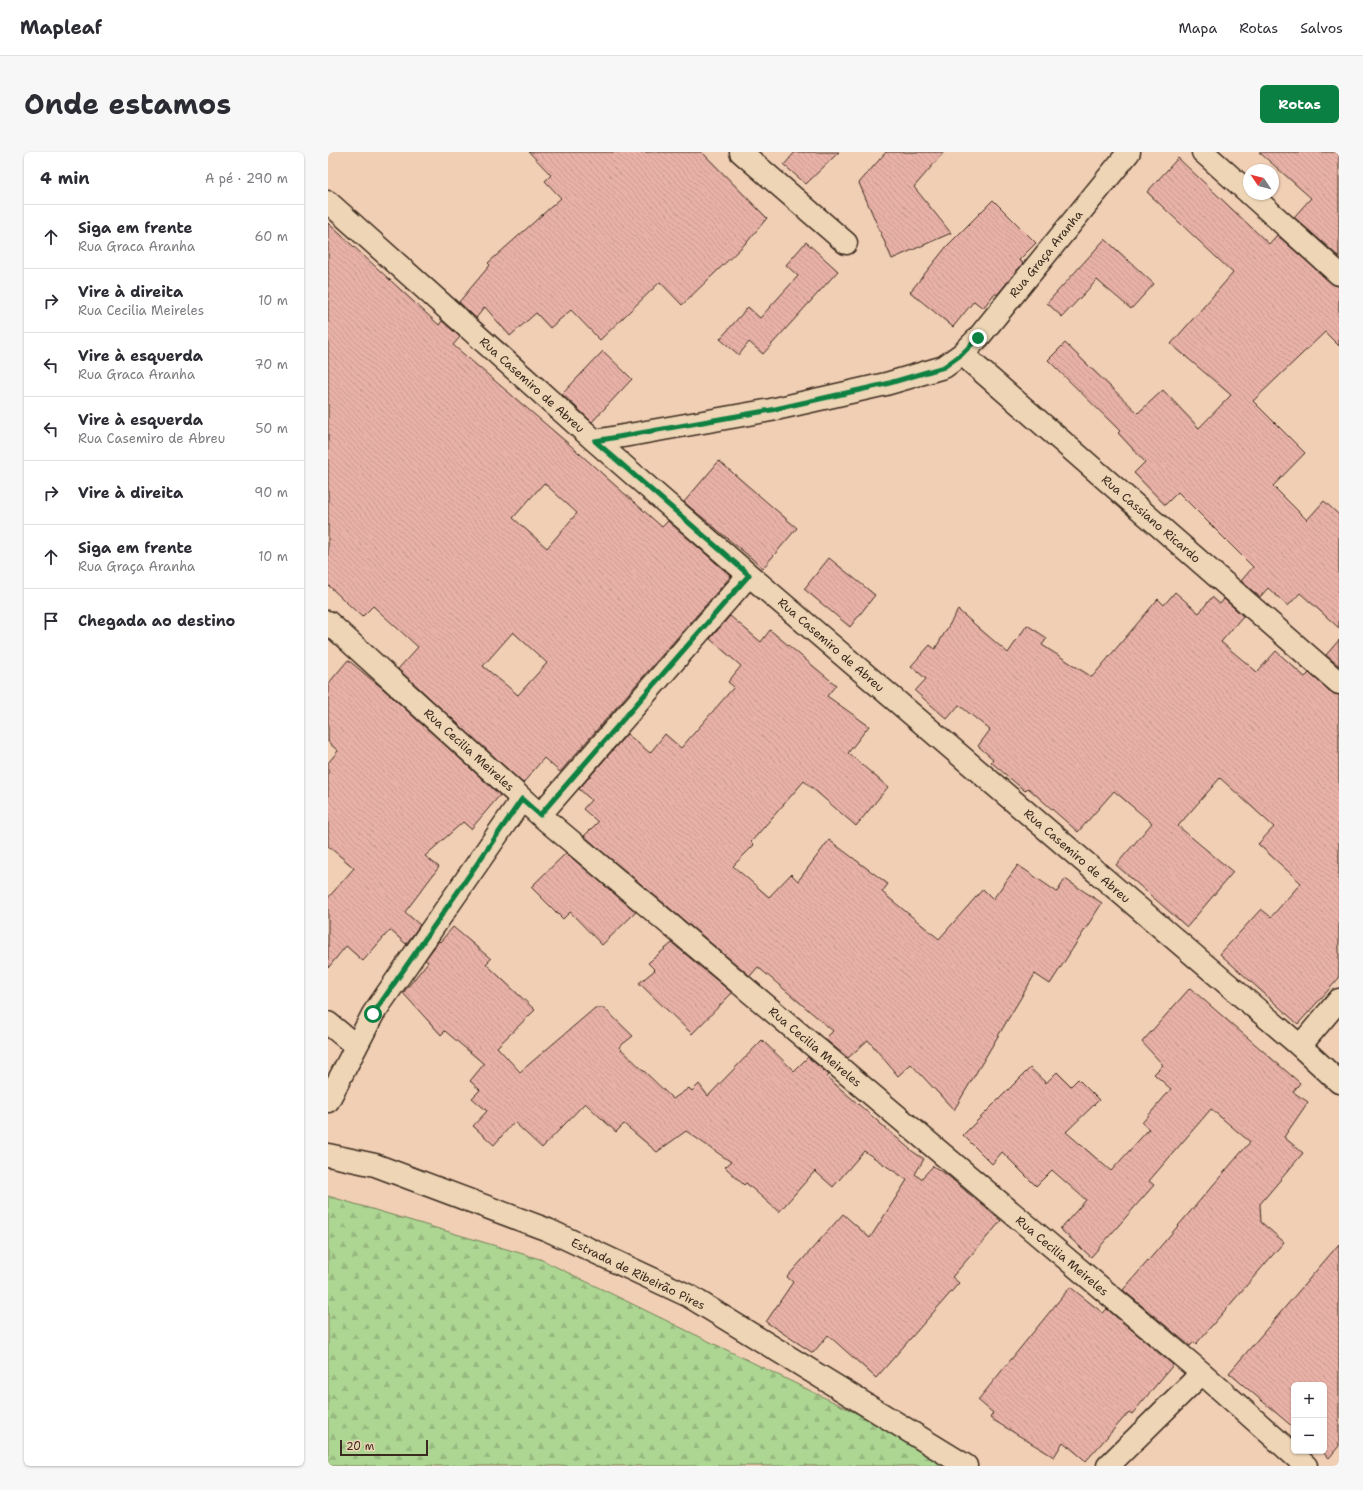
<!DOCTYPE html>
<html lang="pt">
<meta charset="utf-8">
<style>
:root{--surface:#fff;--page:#f7f7f7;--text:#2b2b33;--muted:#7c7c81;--line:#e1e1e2;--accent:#0b8043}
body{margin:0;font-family:"Shantell Sans",sans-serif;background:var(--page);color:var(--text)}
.controls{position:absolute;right:12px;bottom:12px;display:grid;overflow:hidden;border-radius:6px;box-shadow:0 1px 3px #0004}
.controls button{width:36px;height:36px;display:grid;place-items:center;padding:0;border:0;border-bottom:1px solid var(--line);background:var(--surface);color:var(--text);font:20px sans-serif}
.compass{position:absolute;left:915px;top:12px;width:36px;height:36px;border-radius:50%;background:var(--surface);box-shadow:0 1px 3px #0004;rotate:305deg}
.scale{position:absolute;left:12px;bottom:10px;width:88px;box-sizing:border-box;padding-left:4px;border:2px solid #3b2a1e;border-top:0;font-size:11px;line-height:14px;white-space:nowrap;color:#3b2a1e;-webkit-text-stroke:3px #edd5b5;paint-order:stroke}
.stop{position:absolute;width:12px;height:12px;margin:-9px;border:3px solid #0b8043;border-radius:50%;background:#fff}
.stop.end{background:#0b8043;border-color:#fff;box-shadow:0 1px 4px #0008}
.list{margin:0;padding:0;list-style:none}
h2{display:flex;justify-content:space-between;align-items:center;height:52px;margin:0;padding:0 16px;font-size:17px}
h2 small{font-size:13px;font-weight:400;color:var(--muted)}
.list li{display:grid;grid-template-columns:26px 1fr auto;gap:12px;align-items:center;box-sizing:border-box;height:64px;padding:0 16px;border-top:1px solid var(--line)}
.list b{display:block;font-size:15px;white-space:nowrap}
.list p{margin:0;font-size:13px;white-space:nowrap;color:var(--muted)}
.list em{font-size:13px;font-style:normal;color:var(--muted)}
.icon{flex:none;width:22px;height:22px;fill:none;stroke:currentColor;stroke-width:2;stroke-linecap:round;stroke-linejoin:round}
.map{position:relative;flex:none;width:1011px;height:1314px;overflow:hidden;border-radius:6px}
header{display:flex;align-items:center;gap:24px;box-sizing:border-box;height:56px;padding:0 20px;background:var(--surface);border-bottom:1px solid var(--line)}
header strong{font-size:19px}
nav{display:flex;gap:22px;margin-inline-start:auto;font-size:14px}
.intro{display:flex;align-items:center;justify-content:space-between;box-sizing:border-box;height:96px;padding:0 24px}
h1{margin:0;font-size:28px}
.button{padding:10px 18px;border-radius:6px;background:var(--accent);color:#fff;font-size:14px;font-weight:700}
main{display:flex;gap:24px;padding:0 24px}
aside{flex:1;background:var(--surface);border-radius:6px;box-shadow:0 1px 3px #0004}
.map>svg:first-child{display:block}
.forest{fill:url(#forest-firs);stroke:#748058}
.building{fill:url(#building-back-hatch);stroke:#3b2a1e;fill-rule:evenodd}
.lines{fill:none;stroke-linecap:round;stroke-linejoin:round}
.minor-casing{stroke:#3b2a1e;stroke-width:25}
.minor{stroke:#edd5b5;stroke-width:22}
.route{stroke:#0b8043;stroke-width:5}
.labels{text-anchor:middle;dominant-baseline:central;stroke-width:3;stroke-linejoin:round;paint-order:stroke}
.street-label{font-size:12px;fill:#3b2a1e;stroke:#edd5b5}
</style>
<header>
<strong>Mapleaf</strong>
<nav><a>Mapa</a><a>Rotas</a><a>Salvos</a></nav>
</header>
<div class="intro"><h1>Onde estamos</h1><a class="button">Rotas</a></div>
<main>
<aside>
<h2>4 min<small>A pé · 290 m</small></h2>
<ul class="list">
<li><svg class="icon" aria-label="ahead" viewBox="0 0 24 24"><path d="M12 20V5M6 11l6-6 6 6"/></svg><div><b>Siga em frente</b><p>Rua Graca Aranha</p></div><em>60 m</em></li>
<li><svg class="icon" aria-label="right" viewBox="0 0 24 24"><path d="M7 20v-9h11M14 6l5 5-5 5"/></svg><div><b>Vire à direita</b><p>Rua Cecilia Meireles</p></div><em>10 m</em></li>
<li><svg class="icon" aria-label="left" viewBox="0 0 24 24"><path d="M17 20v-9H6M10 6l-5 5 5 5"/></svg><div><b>Vire à esquerda</b><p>Rua Graca Aranha</p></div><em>70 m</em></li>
<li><svg class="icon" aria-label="left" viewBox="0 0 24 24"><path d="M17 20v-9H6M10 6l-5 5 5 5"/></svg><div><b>Vire à esquerda</b><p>Rua Casemiro de Abreu</p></div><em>50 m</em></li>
<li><svg class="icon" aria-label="right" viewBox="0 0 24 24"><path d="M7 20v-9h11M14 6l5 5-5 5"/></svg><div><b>Vire à direita</b></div><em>90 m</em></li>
<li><svg class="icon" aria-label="ahead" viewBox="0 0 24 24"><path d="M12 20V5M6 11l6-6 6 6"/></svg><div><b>Siga em frente</b><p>Rua Graça Aranha</p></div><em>10 m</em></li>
<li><svg class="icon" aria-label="arrive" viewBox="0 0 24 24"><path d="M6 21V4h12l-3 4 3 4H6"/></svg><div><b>Chegada ao destino</b></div></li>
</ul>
</aside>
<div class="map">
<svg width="1011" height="1314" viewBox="0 0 1011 1314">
<defs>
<pattern id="forest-firs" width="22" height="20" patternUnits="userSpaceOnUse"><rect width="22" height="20" fill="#add693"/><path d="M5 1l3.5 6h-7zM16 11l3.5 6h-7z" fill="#96b87e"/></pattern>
<pattern id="building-back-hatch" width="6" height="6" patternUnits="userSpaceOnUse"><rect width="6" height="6" fill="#e8b1a7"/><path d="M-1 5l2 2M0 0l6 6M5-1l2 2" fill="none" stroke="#c8988f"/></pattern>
</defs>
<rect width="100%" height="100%" fill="#f1cfb5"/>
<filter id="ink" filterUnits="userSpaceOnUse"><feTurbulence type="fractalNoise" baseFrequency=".025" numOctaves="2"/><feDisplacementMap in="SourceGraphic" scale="8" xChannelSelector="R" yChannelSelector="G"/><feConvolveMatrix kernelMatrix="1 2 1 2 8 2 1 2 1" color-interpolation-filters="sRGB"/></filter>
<g filter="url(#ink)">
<path class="forest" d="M0,1044L212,1107L567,1280L619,1314H0Z"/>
<path class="building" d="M201,0H374L439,66L420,89L354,153L332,130L272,188L243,158L222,176L208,161L182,184L157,155L148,166L131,150L162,113L160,111L233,46L217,29L223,23Z
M467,0H511L478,32L456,13Z
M558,0H616L586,35L623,81L564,107L531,31Z
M931,0H1011V105L966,65L983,46Z
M850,6L941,92L949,83L1003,131L1011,134V194L997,180L925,249L977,301L945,334L979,368L996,349L1011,363V476L972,441L960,454L940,436L932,445L913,429L925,415L850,340L837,353L806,321L817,310L790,281L792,279L720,208L737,191L810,261L835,238L871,276L903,243L843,192L905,121L819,40Z
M665,48L708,91L691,108L695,111L669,143L667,141L655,156L646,149L625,175L582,140L619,94Z
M0,71L111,173L114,169L132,185L125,193L242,293L334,375L340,369L403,424L232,620L216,606L195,631L70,517L90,495L45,454L34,465L0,433ZM216,331L249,361L219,396L185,366ZM185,480L219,511L190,543L155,514Z
M777,87L826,132L803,157L769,128L734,165L719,151Z
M478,90L510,119L435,202L421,190L411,203L392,187L420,155L432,166L470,124L458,113Z
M275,199L304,227L264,270L234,242Z
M391,309L469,376L435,416L356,350Z
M501,406L547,443L522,475L476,437Z
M847,440L871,461L884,445L892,452L896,447L915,464L893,490L929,520L948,499L977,525L981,521L1003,540L1011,543V826L970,872L892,802L933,757L943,765L973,731L930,692L946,675L892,626L850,674L905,720L859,775L788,713L824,671L786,639L750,680L700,636L697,639L663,610L665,607L650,594L662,578L631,553L619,567L587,539L598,527L583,514L602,493L607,497L630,458L680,501L699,473L719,486L714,493L764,525L830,447L836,453Z
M402,464L433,490L442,478L508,533L499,544L541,574L520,601L560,635L528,674L476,629L423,690L426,693L405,714L441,745L463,722L470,729L501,688L560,732L554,740L611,787L655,737L665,747L690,713L729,740L737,727L774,751L722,832L707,822L626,958L583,912L570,924L540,888L520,906L497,887L505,879L430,815L422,824L256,684L270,670L255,657L263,648L251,637L299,582L322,601L337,582L353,596L406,535L400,530L413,514L382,487Z
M1011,488V514L998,503Z
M20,508L54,536L172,643L143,677L135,670L97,704L111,715L77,760L92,773L78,792L62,778L35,809L18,794L0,816V746L26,716L0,694V611L10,599L0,590V532Z
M238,701L308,760L274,793L242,760L235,767L203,735Z
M125,775L163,807L158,812L207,858L169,895L192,920L267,856H276L305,884L291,895L345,947L361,936L364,939L371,932L380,944L434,888L466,919L480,905L501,923L499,925L584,999L596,1007L587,1022L593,1027L605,1014L619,1023L673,1069L624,1125L631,1131L548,1226L500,1183L485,1201L438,1170L465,1130L459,1125L515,1062L542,1086L579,1028L536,999L505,1035L487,1019L451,1060L418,1031L416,1033L397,1015L403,1010L358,979L329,1000L296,972L288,980L257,951L214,996L186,970L166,993L145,974L159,959L144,946L152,938L142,929L156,912L117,879L113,883L75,841L100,810L97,808L111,789L112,790Z
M344,791L404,841L364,882L311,831L327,818L320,811Z
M862,836L972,931L965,940L980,950L956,985L975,1001L932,1052L933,1070L956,1090L868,1192L866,1190L862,1194L795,1138L922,990L883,957L821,1029L826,1033L763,1105L732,1077L758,1048L724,1018L708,1034L674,1000L664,1012L635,983L702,916L718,931L729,920L743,934L750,927L771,948L738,980L783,1019L821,977L814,971L843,937L826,922L835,913L814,890Z
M1011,1092V1294L1001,1306L993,1299H996V1233H966V1276L901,1221Z
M742,1135L775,1161L779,1157L845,1213L804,1262L801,1260L758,1309L735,1290L726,1305L662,1266L665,1261L650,1248Z"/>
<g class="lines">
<defs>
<path id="minor" d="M413,0L518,91
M875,0L921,41
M922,42L1011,122
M0,50L267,289L421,423L972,894L1011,930
M634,202L1011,531
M267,289L443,258L558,232L616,215L634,202L650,186L801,0
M0,470L212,663L874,1221L978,1314
M212,663L421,423
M0,871L28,894
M972,894L1011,848
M0,949L45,862L194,647
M0,1003L47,1013L220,1078L361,1144L638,1314
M780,1314L874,1221"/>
</defs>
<use href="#minor" class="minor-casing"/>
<use href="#minor" class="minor"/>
</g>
</g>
<g class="lines" filter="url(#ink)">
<path class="route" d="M45,862L194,647L212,663L421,423L267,289L443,258L558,232L616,215L634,202L650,186"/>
</g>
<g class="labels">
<g class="street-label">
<text transform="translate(718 102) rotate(-51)">Rua Graça Aranha</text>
<text transform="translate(204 233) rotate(42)">Rua Casemiro de Abreu</text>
<text transform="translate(823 367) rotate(41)">Rua Cassiano Ricardo</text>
<text transform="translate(503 493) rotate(41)">Rua Casemiro de Abreu</text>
<text transform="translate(141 598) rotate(42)">Rua Cecilia Meireles</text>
<text transform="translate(749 704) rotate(41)">Rua Casemiro de Abreu</text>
<text transform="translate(487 895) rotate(40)">Rua Cecilia Meireles</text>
<text transform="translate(734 1104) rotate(40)">Rua Cecilia Meireles</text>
<text transform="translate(310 1122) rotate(26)">Estrada de Ribeirão Pires</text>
</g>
</g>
</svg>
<div class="controls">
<button>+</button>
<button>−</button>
</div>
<svg class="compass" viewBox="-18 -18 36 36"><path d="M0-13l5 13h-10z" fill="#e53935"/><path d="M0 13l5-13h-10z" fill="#7c7c81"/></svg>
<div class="scale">20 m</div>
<div class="stop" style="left:45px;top:862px"></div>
<div class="stop end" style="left:650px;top:186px"></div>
</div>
</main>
